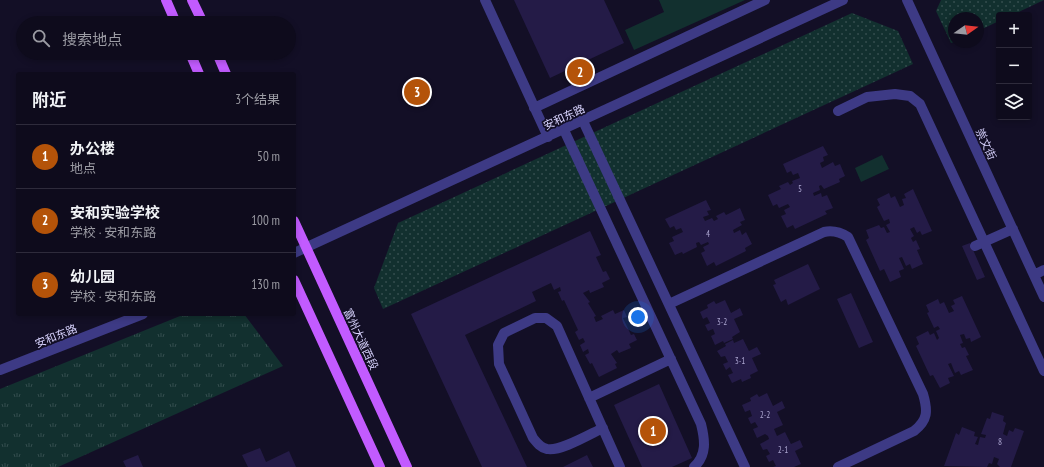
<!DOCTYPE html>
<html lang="zh">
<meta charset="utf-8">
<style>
:root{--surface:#0e0b1c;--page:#1c1929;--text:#f1f3f6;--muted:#9b9ba3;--line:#2e2b3b;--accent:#b45309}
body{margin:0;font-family:"PT Sans Narrow","Noto Sans SC",sans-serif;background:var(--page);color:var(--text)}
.controls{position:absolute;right:12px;top:12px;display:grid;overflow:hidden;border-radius:4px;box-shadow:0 2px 6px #0003}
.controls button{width:36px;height:36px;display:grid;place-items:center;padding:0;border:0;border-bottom:1px solid var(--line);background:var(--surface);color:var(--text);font:20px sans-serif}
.compass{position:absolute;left:948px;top:12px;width:36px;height:36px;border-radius:50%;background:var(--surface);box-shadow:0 2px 6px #0003;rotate:76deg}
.you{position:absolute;left:638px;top:317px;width:14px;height:14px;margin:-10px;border:3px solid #fff;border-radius:50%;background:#1a73e8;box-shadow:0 0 0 6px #1a73e833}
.badge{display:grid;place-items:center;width:26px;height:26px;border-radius:50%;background:var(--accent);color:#fff;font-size:13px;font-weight:700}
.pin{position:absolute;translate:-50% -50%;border:2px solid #fff;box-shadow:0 1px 4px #0006}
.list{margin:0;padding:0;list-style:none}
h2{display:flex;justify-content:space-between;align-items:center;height:52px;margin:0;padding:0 16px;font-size:17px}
h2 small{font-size:13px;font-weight:400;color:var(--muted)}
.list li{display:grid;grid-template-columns:26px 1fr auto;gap:12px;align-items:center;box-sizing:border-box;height:64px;padding:0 16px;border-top:1px solid var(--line)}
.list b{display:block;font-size:15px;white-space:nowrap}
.list p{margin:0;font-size:13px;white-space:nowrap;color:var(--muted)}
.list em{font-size:13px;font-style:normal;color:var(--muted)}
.icon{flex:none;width:22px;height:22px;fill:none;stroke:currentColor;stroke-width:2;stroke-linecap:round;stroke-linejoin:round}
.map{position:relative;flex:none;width:1044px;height:467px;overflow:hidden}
.search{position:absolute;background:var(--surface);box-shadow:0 2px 6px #0003;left:16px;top:16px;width:280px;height:44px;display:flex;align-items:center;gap:10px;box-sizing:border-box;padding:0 14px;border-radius:22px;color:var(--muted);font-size:15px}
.panel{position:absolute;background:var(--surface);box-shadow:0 2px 6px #0003;left:16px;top:72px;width:280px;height:244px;border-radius:4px}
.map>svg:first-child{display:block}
.grass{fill:url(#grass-dots)}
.park{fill:url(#park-tufts)}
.pitch{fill:#12302f}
.building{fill:#241b47}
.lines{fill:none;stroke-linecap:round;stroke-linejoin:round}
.minor{stroke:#3d3a85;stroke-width:10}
.major{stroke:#c25bff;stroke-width:10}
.labels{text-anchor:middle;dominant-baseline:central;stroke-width:3.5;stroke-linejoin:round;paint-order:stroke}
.number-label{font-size:9px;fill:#aca6d1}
.street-label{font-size:11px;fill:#d9d4ff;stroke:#130f26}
</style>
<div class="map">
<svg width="1044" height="467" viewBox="0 0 1044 467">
<defs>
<pattern id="grass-dots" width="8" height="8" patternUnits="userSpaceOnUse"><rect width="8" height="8" fill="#12302f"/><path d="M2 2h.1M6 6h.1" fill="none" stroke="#344d4e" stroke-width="1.8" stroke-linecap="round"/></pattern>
<pattern id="park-tufts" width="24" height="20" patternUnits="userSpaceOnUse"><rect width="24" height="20" fill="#12302f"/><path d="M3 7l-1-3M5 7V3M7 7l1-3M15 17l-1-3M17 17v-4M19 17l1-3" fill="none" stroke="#344d4e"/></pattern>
</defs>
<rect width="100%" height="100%" fill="#130f26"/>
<path class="grass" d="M941,0H1044L1012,15H999V21L978,31V18H954V42L951,43L936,11Z
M852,13L898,31L913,64L383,309L374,288L398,223Z"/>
<path class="park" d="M185,314H244L283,366L58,467H0V389Z"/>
<path class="pitch" d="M659,0H745L634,50L625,30L664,12Z
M882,155L889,169L861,182L855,168Z"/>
<path class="building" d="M514,0H604L624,43L550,78Z
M823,146L828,155L823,157L824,161L820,163L822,168L833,162L835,166L840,164L845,176L839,179L840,182L824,189L821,185L819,186L820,190L813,193L814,196L821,193L822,197L827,195L833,208L825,211L827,214L795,229L793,225L787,228L781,216L786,214L784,210L790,207L788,204L779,208L777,204L773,206L768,195L781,189L779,186L788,182L790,185L793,183L792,181L800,178L798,173L793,175L791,171L787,173L783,164Z
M913,189L932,231L922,235L920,231L917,233L914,227L910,229L914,236L911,238L913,242L916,240L920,249L917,250L923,264L912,269L910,264L906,266L902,257L899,258L904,269L899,271L901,277L890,282L884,269L880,271L866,240L869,238L866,230L879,225L881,228L884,227L887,233L890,232L886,225L890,223L889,219L884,221L877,207L880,205L877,199L889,193L891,198L895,196L900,207L904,205L902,199L906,198L904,194Z
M706,200L711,210L707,211L709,215L703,217L705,221L712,218L714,221L718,219L716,216L724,212L726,215L740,208L745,220L740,222L742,225L733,230L734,233L740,230L742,235L746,232L752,244L745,248L746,251L716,266L714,262L707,266L701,253L705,251L703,247L709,244L708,242L701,245L699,242L696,243L697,247L683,254L682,252L675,255L669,243L674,241L672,237L683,232L681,228L676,230L674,226L670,228L665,219Z
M590,231L601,255L596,257L603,272L606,271L610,279L602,283L604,287L590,293L589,290L583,293L590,302L588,303L596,316L594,317L596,322L603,319L601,316L613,310L615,314L624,310L627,317L623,318L631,335L634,334L637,340L629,344L631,348L619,353L617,350L611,354L617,363L615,364L617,368L599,377L592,363L590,364L585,355L589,353L588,349L583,352L580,345L585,342L583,338L579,340L575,332L578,330L564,300L562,301L558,292L561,291L560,287L554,290L551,283L532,292L536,301L465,335L527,467H482L411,314Z
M970,243L985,277L977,280L962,246Z
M808,264L820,289L788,305L786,299L781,302L773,285L776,284L774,280Z
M851,293L873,342L859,348L837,299Z
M962,296L981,337L971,342L970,338L966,339L964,334L960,335L963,343L960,344L962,348L965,347L969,355L966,356L973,370L961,375L959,371L955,373L951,363L948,364L954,376L948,378L950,383L940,388L933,375L930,376L916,346L919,344L916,337L928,331L930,335L934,333L937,340L939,338L936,331L940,329L938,326L934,328L927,313L929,312L926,305L938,299L940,304L944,302L949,313L954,311L951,306L955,304L953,300Z
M725,300L731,313L740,308L743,315L734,319L740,332L732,337L733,339L724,343L723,341L715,345L711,336L715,334L713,329L708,331L705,325L710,323L707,317L703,319L700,312L708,308L707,305L714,301L716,304Z
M743,339L749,351L757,347L761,354L752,358L758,371L750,375L751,378L742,382L741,379L732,383L728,375L733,373L730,367L726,370L723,364L728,362L725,356L721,357L717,351L726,346L725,344L733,340L734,343Z
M659,384L692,458L672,467H642L614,405Z
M767,393L773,406L782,401L785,408L777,412L783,425L774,429L777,436L785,432L791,444L800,440L803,447L795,451L801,464L794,467H773L776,466L773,460L769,462L766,456L770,454L767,449L763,450L760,444L769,439L768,436L765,434L757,438L753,429L758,427L755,422L751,424L748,418L752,416L750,410L745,412L742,405L751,401L750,398L757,394L759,397Z
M992,412L1004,416L1003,421L1006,423L1003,434L1007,436L1009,430L1013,432L1015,428L1024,431L1011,467H1000L997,464L999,459L994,457L992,464L989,463L987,467L944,466L956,433L959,435L962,427L975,432L974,436L978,437L975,444L978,445L980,437L985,438L986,435L981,434L987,418L990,419Z
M260,448L266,462L289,451L296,467H248L242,455Z
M138,455L143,467H126L123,461Z
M587,455L593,467H563Z"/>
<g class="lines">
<path class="minor" d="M485,0L548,137
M907,0L1044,297
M534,108L765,0
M838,111L867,97L895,94L910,96L920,104L1044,371
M583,121L745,467
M564,130L701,424C705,440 707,455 694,467
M975,246L1013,229
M294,253L843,0
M1034,275L1044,270
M669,304L824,232C833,230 840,232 848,237L923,394C928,411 928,420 914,431L838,467
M0,370L143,314
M589,398L671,359
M603,428C590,434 560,452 547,449C541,448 537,443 533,438L499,364L498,345L504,333L535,318H546L557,326L620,467"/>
<path class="major" d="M166,0L176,23
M192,0L203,23
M190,53L199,74
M217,53L226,74
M294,221L407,467
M294,280L380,467"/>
</g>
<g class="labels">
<g class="number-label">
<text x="800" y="188">5</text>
<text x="708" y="233">4</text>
<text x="722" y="321">3-2</text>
<text x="740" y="360">3-1</text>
<text x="765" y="414">2-2</text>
<text x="1000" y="441">8</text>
<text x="783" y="449">2-1</text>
</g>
<g class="street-label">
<text transform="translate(564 117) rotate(-25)">安和东路</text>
<text transform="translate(986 144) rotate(65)">崇文街</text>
<text transform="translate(56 336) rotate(-22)">安和东路</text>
<text transform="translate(361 339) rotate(65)">富州大道西段</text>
</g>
</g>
</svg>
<div class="controls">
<button>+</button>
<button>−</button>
<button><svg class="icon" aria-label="layers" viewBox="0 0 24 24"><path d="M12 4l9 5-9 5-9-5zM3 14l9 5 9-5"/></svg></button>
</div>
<svg class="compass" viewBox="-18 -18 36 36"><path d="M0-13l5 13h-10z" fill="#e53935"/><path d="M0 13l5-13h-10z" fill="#9b9ba3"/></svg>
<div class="you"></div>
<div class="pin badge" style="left:653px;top:431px">1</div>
<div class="pin badge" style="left:580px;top:72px">2</div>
<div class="pin badge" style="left:417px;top:92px">3</div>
<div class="search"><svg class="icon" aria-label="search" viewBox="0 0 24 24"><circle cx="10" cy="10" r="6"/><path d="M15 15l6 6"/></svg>搜索地点</div>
<section class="panel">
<h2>附近<small>3个结果</small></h2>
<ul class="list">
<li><span class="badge">1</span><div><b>办公楼</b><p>地点</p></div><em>50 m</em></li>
<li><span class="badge">2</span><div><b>安和实验学校</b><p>学校 · 安和东路</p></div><em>100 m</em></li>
<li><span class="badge">3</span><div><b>幼儿园</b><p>学校 · 安和东路</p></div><em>130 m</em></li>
</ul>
</section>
</div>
